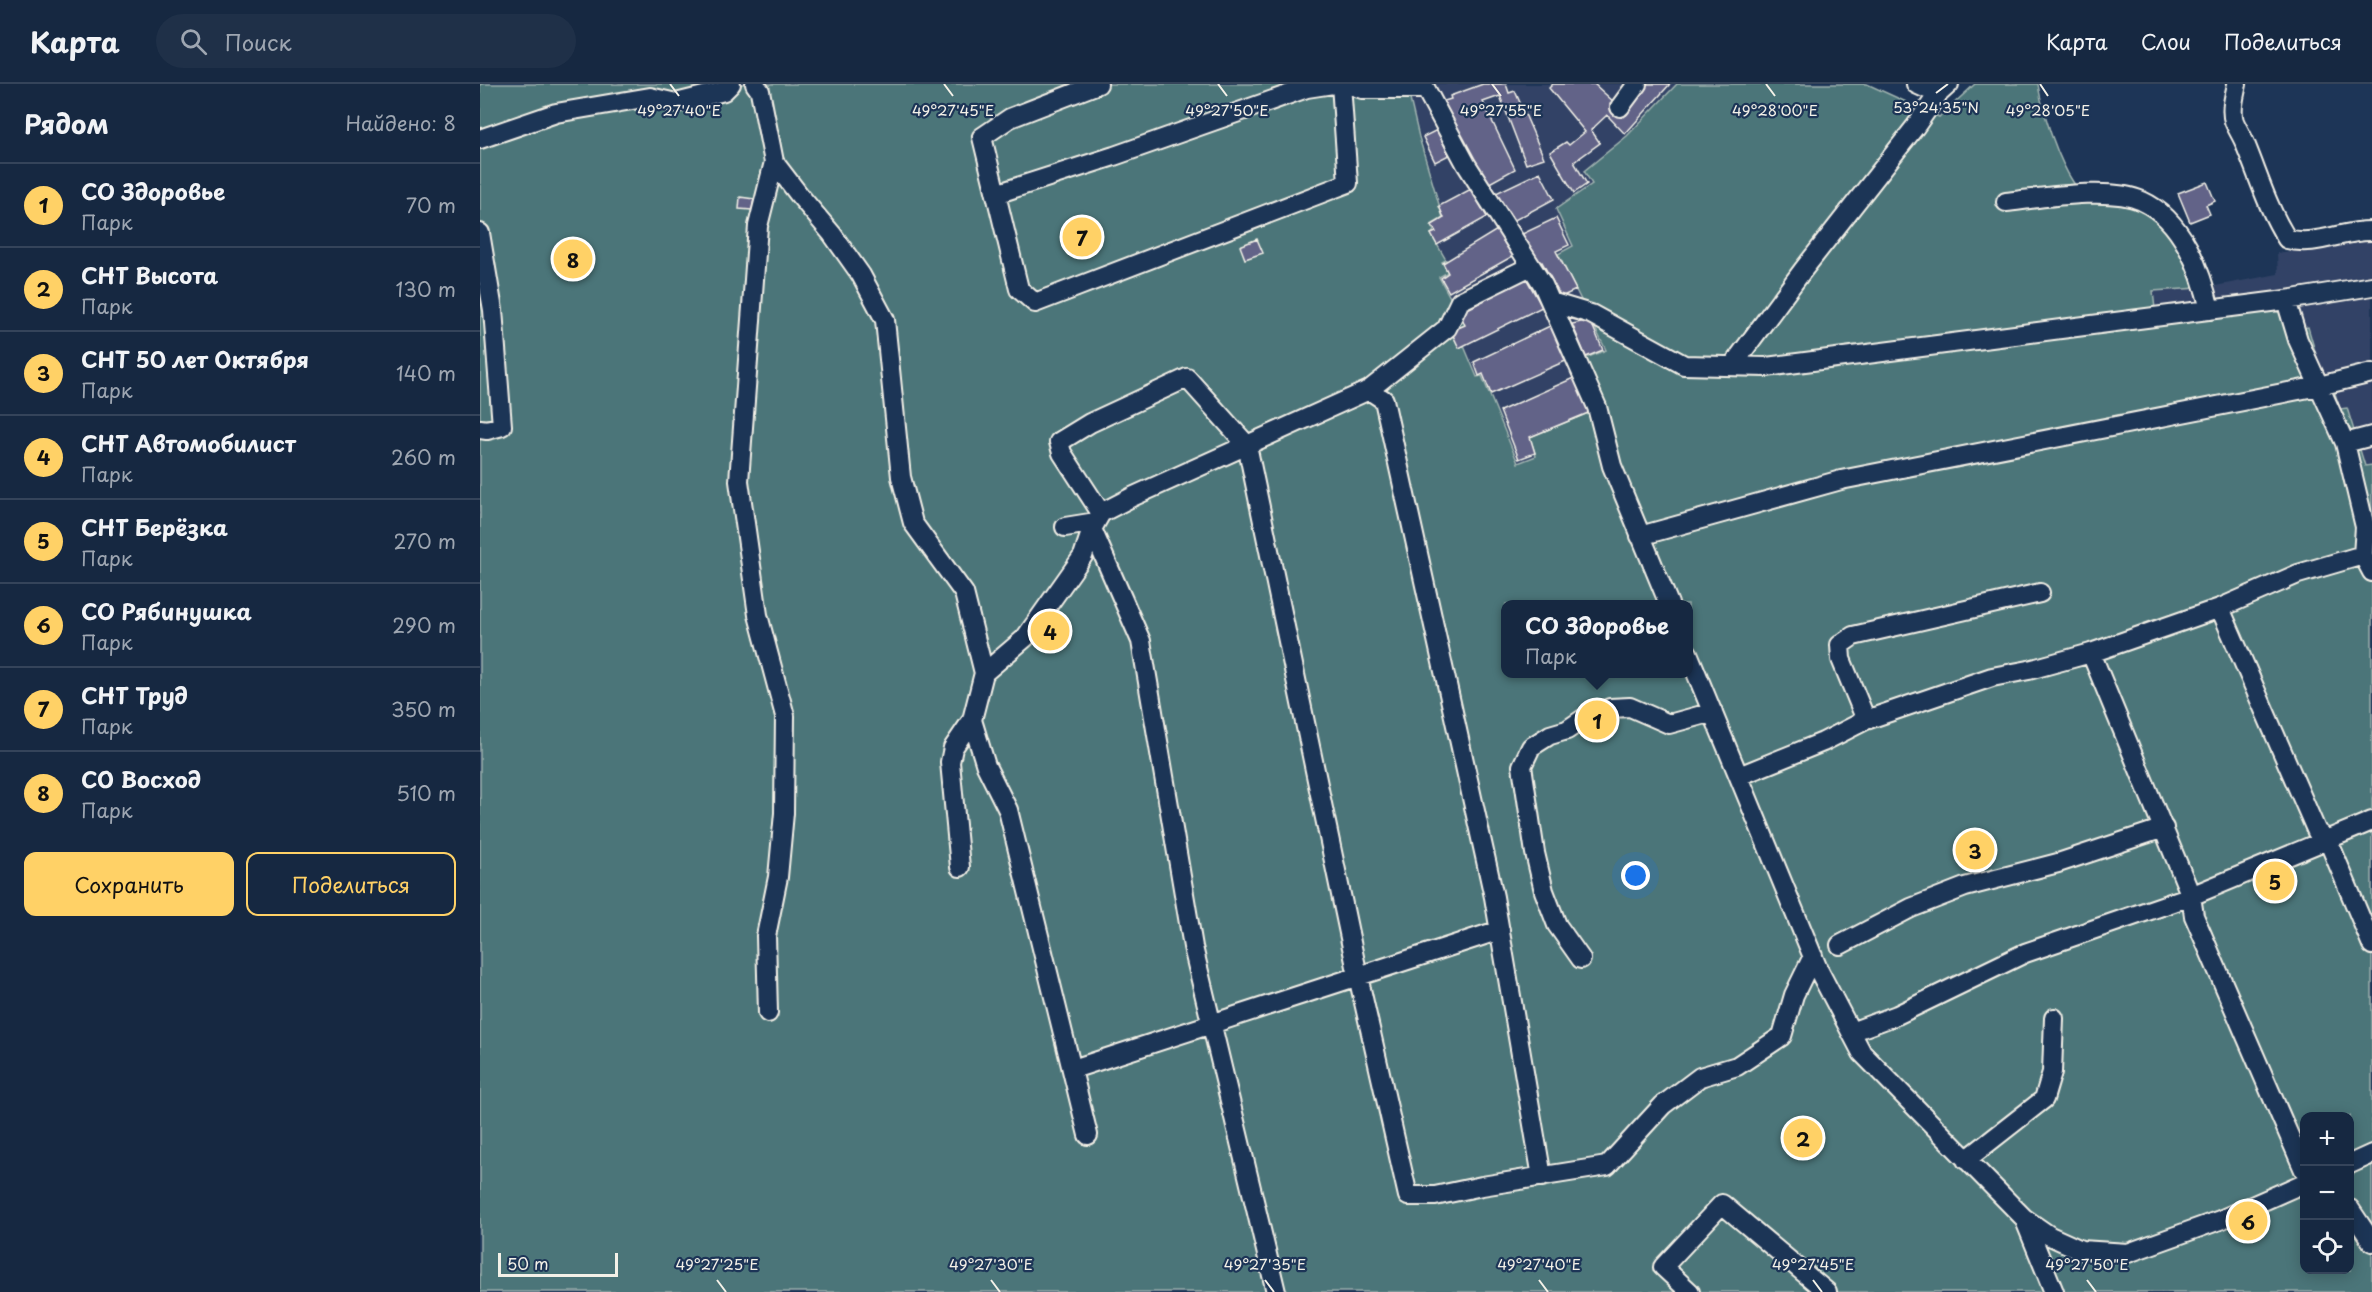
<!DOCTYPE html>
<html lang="ru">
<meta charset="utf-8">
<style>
:root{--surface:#162841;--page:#1f3048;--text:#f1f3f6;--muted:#9ea6b1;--line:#35445a;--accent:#ffd166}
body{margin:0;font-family:"Playpen Sans",sans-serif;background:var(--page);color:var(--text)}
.controls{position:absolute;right:18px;bottom:18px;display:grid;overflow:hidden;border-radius:12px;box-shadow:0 3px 15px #0003}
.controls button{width:54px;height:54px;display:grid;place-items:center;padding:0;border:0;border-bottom:2px solid var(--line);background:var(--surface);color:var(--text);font:30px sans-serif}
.scale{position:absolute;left:18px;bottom:15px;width:120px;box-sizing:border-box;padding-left:6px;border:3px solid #f4f1e8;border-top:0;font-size:16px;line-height:21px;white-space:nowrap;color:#f4f1e8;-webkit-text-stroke:4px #1d3557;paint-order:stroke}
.you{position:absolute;left:1156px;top:792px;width:21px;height:21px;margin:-15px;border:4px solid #fff;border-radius:50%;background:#1a73e8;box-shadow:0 0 0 9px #1a73e833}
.badge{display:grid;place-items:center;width:39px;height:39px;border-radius:50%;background:var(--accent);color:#111;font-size:20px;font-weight:700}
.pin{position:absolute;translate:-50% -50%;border:3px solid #fff;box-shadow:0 2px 6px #0006}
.popup{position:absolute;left:1021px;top:516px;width:192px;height:78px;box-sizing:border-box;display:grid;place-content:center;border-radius:12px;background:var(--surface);filter:drop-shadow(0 2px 4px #0005);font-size:20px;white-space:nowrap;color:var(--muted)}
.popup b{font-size:22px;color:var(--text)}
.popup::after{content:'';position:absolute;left:50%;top:100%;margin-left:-12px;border:12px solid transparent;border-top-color:var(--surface)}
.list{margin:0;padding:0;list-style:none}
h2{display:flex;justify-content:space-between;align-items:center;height:78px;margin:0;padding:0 24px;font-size:26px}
h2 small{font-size:20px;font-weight:400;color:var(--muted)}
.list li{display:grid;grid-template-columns:39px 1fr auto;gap:18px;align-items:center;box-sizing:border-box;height:84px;padding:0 24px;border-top:2px solid var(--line)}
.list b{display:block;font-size:22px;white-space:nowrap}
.list p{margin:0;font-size:20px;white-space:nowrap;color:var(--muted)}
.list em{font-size:20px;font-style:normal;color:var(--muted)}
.actions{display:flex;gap:12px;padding:18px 24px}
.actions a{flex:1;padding:14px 0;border:2px solid var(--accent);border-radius:12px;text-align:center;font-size:21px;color:var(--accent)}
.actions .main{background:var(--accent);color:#111}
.icon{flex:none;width:33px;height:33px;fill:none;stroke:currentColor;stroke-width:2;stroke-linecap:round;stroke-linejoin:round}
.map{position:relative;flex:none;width:1892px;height:1208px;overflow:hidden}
header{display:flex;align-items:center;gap:36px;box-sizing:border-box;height:84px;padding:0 30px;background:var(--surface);border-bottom:2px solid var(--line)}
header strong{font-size:28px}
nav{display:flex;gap:33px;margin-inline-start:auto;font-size:21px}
.search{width:420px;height:54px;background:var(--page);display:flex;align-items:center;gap:15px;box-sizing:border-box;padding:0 21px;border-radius:33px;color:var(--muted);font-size:22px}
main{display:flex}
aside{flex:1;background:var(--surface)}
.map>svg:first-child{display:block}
.built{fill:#324366}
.green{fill:#4c7579;stroke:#a0b3b0;stroke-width:1.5;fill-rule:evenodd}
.building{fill:#626488;stroke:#f4f1e8;stroke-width:1.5}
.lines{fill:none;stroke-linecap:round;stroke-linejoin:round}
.minor-casing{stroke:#f4f1e8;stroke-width:22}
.minor{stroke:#1d3557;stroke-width:18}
.ticks{fill:none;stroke:#f4f1e8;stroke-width:2}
.ticks-label{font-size:15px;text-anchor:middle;fill:#f4f1e8;stroke:#1d3557;stroke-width:4.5;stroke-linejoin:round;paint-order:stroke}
</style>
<header>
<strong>Карта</strong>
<div class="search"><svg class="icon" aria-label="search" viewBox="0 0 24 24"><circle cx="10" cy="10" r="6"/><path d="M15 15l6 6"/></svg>Поиск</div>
<nav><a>Карта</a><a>Слои</a><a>Поделиться</a></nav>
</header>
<main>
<aside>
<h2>Рядом<small>Найдено: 8</small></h2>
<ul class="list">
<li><span class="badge">1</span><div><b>СО Здоровье</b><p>Парк</p></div><em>70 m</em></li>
<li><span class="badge">2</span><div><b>СНТ Высота</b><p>Парк</p></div><em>130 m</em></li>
<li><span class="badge">3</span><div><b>СНТ 50 лет Октября</b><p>Парк</p></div><em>140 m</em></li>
<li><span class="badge">4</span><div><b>СНТ Автомобилист</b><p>Парк</p></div><em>260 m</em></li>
<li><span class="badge">5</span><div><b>СНТ Берёзка</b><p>Парк</p></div><em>270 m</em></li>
<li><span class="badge">6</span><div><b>СО Рябинушка</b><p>Парк</p></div><em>290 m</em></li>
<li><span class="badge">7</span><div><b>СНТ Труд</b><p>Парк</p></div><em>350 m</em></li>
<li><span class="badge">8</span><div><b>СО Восход</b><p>Парк</p></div><em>510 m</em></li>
</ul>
<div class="actions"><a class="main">Сохранить</a><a>Поделиться</a></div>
</aside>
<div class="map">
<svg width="1892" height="1208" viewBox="0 0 1892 1208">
<rect width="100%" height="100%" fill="#1d3557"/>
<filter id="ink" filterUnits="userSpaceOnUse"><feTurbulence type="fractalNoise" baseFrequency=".0167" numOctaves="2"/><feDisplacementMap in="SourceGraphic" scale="12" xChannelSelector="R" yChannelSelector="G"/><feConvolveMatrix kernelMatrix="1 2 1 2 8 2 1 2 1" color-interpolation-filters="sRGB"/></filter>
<g filter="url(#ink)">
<path class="built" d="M892,0H1197L1147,52L1104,87L1112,99L1094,162L1078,170L1126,266L1093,279L1113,327L1056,372L1038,379L1002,292L997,294L984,262L979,264L971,247L985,240L959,193L962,178L951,149V141L963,133L928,8Z
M1892,154V381L1885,383L1867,324L1860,326L1849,291L1842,292L1829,244L1823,245L1813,208L1674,225L1673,207L1730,203L1798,190L1797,169Z"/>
<path class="green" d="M0,0H921L928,7L939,53L963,134L951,141L954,147L951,150L966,176L962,178L968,188L959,193L985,241L971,248L979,263L984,262L997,293L1002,292L1038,379L1056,372L1050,353L1113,327L1093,279L1126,266L1078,170L1093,162L1076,125L1112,100L1104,87L1147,52L1197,0H1387L1459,33L1495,0H1558C1562,28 1587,114 1618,119C1633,121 1653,118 1669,117L1697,151L1718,204L1673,207L1675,225L1813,207L1823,244L1828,243L1842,291H1849L1860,325L1867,324L1885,382L1892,381V1208H0ZM1026,520H1208V590H1026ZM1824,1032H1870V1186H1824Z"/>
<path class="building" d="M1003,0H1026L1029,9L1035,7L1064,74L1046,80L1020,12L1003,18L1035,85L1006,101L961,18L971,15L970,12Z
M1073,0H1114L1145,28L1167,0H1190L1145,50L1127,31L1111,46L1120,59L1094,78L1107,100L1094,109L1070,68L1086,58L1089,61L1105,48L1069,4Z
M957,46L969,71L955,78L943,53Z
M1060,88L1074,115L1031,138L1016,109Z
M1727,98L1735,117L1726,121L1730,130L1710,138L1698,109Z
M991,105L1007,133L957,161L951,150L956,148L952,141L964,134L959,122Z
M260,113L274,115L272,126L259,125Z
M1076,134L1089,161L1076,167L1096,206L1081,213L1062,178L1056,181L1040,151Z
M1017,146L1033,172L969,208L961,194L968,189L963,179Z
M777,155L783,169L765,175L760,162Z
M1046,194L1062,223L979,264L971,247L985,241L980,229Z
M1110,236L1123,266L1106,273L1092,240Z
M1074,240L1090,275L1011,310L1003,290L999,292L994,278Z
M1098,292L1113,327L1050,353L1055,369L1039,375L1020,327Z"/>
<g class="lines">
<defs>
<path id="minor" d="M275,0L280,7L294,78L320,112L352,150L381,191L405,236L421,393L433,439L484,509L504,589L492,636L506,682L528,726L608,1051
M618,0L530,34L502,53L539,205L555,219L868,99L861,0
M868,0L882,5H944
M943,0L986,80L1063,201L1117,323L1132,382L1189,520
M1436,0L1458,10L1469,0
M1757,0C1755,11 1750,25 1754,37C1757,45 1763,53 1766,62C1779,94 1788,125 1807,155C1836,163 1863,146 1892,147
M1140,23L1157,0
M0,55L76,29L170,13L196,19L244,7L251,0
M516,110L634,72L827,4L853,0
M1526,118C1561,114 1631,102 1662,117C1702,135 1721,186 1730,226
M0,149L13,226L22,342L7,346L0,345
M1806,216L1818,256L1865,359L1885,443L1883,471
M1071,218L1111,230L1204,281L1286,283L1806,216L1892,202
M1252,282L1323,186L1435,43L1458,10
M889,306L904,316L1014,813L1062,1093
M1865,359L1892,352
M621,429L582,369L579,358L610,339L707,294L767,361L878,892L928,1112H955L1002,1102L1127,1082L1183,1021L1220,993L1257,982L1302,952L1314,911L1333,872
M585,443L616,438
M612,445L661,557L713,863L796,1208
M1160,452L1361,396L1839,302L1892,289
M1740,524L1837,748L1848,756L1892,861
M1208,569L1338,885L1382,969L1544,1134L1570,1152L1601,1166L1648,1169L1740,1136L1824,1099
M1611,569L1711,812L1714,832L1824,1086
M504,589L545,554L603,472L612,445L621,429L652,413L889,306L967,244L980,217L1051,182
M1386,636L1361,575L1360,561L1373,552L1560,509
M1259,692L1343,658L1386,636L1427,622L1512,593L1549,586L1611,569L1740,524L1818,490L1883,471L1892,488
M480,783L470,678L473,664L492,636
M1360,861L1431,824L1485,803L1578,779L1684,744
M1101,875L1077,841L1064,807L1055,769L1042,682L1051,663L1070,651L1087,646L1103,635L1130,624L1150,623L1189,640L1233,628
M288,929L286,852L298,793L304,729L305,632L278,531L259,397L278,142L294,78
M1371,948L1417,931L1545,869L1711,812L1892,737
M593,985L1020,846
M1486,1076L1564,1015L1572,988L1574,934
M1870,1080L1892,1070
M1870,1125L1892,1158
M1544,1134L1574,1208
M1210,1208L1183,1183L1242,1120L1347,1208"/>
</defs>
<use href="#minor" class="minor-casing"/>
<use href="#minor" class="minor"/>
</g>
</g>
<path class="ticks" d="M190,0L199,12M464,0L473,12M738,0L747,12M1012,0L1021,12M1286,0L1295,12M1560,0L1568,12M1456,9L1468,0M237,1196L246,1208M511,1196L520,1208M785,1196L794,1208M1059,1196L1068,1208M1333,1196L1342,1208M1607,1196L1616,1208"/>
<g class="ticks-label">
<text x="1456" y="29">53°24'35"N</text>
<text x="199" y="32">49°27'40"E</text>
<text x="473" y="32">49°27'45"E</text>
<text x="747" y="32">49°27'50"E</text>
<text x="1021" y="32">49°27'55"E</text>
<text x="1295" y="32">49°28'00"E</text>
<text x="1568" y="32">49°28'05"E</text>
<text x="237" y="1186">49°27'25"E</text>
<text x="511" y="1186">49°27'30"E</text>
<text x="785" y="1186">49°27'35"E</text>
<text x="1059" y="1186">49°27'40"E</text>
<text x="1333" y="1186">49°27'45"E</text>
<text x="1607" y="1186">49°27'50"E</text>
</g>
</svg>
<div class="controls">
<button>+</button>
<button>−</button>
<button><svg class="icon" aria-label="locate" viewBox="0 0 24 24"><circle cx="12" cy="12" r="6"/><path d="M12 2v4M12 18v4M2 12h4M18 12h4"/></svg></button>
</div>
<div class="scale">50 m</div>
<div class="you"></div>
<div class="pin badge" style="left:1117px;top:636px">1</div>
<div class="popup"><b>СО Здоровье</b>Парк</div>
<div class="pin badge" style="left:1323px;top:1054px">2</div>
<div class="pin badge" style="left:1495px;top:766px">3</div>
<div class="pin badge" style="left:570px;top:547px">4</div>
<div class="pin badge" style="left:1795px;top:797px">5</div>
<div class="pin badge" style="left:1768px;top:1137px">6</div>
<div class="pin badge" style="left:602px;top:153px">7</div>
<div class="pin badge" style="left:93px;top:175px">8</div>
</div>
</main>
